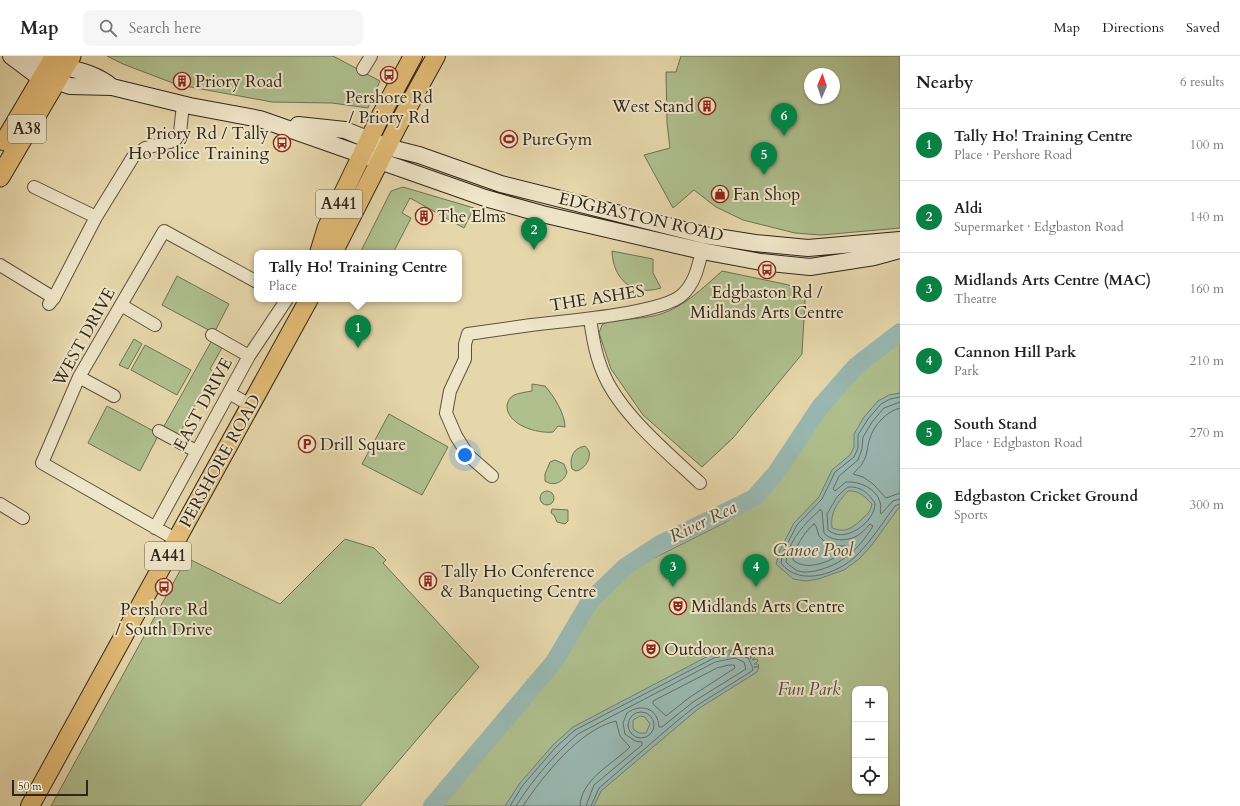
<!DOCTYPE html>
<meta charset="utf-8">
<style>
:root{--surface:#fff;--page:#f6f6f6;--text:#222;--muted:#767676;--line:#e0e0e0;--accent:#0b8043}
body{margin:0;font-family:Cardo,serif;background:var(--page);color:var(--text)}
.controls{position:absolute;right:12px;bottom:12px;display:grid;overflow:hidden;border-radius:8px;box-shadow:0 1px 3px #0004}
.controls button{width:36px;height:36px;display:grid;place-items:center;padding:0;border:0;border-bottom:1px solid var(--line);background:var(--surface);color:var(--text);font:20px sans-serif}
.compass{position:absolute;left:804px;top:12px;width:36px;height:36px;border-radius:50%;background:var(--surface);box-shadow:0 1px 3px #0004;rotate:2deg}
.scale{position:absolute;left:12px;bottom:10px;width:76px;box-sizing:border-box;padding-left:4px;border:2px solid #2e261c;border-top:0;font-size:11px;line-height:14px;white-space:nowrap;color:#2e261c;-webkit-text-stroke:3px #efe5c8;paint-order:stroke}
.you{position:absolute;left:465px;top:399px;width:14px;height:14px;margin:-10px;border:3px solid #fff;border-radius:50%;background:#1a73e8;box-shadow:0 0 0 6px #1a73e833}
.badge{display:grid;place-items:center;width:26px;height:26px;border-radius:50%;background:var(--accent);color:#fff;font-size:13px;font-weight:700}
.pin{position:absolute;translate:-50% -33px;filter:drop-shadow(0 1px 2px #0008)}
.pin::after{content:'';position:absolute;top:21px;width:14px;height:12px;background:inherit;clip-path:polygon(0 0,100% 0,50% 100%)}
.popup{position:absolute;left:254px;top:194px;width:208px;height:52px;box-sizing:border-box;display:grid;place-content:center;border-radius:8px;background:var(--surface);filter:drop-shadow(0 1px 3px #0005);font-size:13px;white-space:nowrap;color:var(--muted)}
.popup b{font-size:15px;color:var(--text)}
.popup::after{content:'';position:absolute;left:50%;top:100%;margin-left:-8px;border:8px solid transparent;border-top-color:var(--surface)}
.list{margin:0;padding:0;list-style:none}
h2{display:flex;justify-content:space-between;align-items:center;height:52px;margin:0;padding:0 16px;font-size:17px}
h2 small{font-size:13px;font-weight:400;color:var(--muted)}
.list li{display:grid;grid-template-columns:26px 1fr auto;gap:12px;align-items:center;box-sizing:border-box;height:72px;padding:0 16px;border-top:1px solid var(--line)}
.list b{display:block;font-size:15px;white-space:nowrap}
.list p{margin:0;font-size:13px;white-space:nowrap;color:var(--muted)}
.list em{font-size:13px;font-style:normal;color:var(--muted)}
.icon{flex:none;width:22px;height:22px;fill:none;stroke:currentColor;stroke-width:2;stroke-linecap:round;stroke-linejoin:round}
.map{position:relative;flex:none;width:900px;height:750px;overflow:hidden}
header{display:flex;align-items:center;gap:24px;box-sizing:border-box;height:56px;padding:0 20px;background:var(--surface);border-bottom:1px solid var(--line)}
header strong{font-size:19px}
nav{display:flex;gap:22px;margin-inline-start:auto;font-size:14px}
.search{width:280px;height:36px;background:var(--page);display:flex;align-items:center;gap:10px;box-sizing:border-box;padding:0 14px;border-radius:8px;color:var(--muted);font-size:15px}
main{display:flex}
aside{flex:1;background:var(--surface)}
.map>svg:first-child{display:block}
.green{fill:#afbf8e;stroke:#6e7255;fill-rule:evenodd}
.water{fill:#99b8b2;stroke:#6e7e76;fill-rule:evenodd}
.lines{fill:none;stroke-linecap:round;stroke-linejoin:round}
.shore{stroke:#646f67;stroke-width:1}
.river{stroke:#99b8b2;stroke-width:18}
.minor-casing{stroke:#5c5240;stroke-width:14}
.secondary-casing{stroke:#2e261c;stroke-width:18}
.primary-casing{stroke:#2e261c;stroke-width:20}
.trunk-casing{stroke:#2e261c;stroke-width:21}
.minor{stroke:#efe5c8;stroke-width:12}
.secondary{stroke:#efe5c8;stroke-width:16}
.primary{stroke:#e3bc76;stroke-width:18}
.trunk{stroke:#e3bc76;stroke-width:19}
.labels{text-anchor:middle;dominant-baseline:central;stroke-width:4;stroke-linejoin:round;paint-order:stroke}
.shield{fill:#efe5c8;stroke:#685f50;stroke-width:1}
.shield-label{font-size:16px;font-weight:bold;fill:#2e261c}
.poi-label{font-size:17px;fill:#2e261c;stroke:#efe5c8;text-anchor:start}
.street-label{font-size:17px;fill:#2e261c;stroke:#efe5c8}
.park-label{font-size:17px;font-style:italic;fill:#4e4c38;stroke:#efe5c8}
.water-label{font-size:18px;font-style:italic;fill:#494a42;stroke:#efe5c8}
</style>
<header>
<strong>Map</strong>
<div class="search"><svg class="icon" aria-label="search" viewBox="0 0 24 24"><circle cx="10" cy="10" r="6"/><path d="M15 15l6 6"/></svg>Search here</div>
<nav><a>Map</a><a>Directions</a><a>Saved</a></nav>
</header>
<main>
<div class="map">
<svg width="900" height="750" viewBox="0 0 900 750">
<rect width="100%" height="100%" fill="#e6d7ab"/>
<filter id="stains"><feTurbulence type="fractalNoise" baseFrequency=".005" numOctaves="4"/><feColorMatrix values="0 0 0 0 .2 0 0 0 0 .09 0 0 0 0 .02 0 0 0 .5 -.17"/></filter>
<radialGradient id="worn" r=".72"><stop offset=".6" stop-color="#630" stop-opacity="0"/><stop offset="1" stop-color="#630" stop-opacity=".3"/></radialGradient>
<path class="green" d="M107,0H333L380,25L368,52L332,47L272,46L185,30L186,21L180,20L178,29L123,8Z
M681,0H900V172L821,179L795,177L743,164L716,151L694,134L673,152L644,99L670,92L667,67L666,16H676ZM810,18H834V42H810Z
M403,131L474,152L464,172L410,142L402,157L411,162L393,197H360L391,135Z
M612,195L653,203V217L661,232C632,241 613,223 612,195Z
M722,215L789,229L805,244L802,298L733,382L702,411L643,359L611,313L599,277L602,269L608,265C625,263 645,263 661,258C685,250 704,231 722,215Z
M177,220L229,248L214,277L162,249Z
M900,282V750H440L559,609L597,546L628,515L726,466L765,436L791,397L858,315ZM855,633H885V735H855Z
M134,283L142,288L128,313L119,309Z
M212,284L223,290L210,313L214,316L178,380L163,372Z
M145,289L191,314L177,339L131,314Z
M532,328L545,330C554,340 565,358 565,371L558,370L553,376C538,378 506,369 507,349C508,345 510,341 514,339C519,337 526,336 532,335Z
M107,350L159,378L140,415L88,387Z
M389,358L448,391L422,439L362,408Z
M585,390C595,398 586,413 576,415L572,413C569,402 573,392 585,390Z
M555,404L564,408L567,416C564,426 554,431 545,425V418L550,406Z
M540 442a7 7 0 1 1 14 0a7 7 0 1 1-14 0Z
M552,453L568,454V465L565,468L557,466L554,459L551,457Z
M345,483L374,492L386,504L383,507L479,611L360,750H51L187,502L280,548Z"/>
<path class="water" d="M900,337V450L871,490L859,503L844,514L818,523L806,525L793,523L776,508L780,494L794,467L819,441L832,414L850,399L854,391V378L864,361L878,345L889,339ZM848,435C859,434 864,440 872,448C870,457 867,458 861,464C851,473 845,477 832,472C830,456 837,447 848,435Z
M734,593H736L737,598V593L740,594L741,598L742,594H744V599L746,595L748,596V601L750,597L752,598L750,603L753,599L755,601L752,604L757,603L758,605L754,608H758L759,610L754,611H759L757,616L698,653L601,735L594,750H505L520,727L553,689L573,671L712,598L730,594V598L731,594H732L733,598ZM640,660L645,661L650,668L646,677H639L633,673V664Z"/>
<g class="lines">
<path class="shore" d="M900,341L890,343L881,348L868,363L858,379V392L854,401L835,416L822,443L797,469L783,496L781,507C800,532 839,517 857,499C872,484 883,466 895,450L900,448
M900,346L884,352L872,366L863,381L862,393L858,404L839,420L833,433L835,435L846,426C859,425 876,432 880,446C882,451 879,454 881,458L893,445L900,443
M900,352C887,355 874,369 870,382C867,390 868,398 863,406C861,411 856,414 853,418L863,421L873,428L886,442L900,437
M848,431C861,430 868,437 875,447C876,465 845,489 828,474L827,458L837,441Z
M820,454L822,455L824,477C833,487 852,485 861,477C865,474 867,471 870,468L873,470C859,493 842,509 815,515C809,516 802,517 796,514C793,512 789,509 786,506C788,485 805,467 820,454Z
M814,468L816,470L819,480L824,485L837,490H846L848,492C835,504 808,517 793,504C794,492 805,475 814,468Z
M729,609H734L735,612L690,641L666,660L653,648V645L717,612Z
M628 669a13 13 0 1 1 26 0a13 13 0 1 1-26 0Z
M510,750L523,729L556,691L575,674L714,602L736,597L748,602L753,612L752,615L696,650L677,665L599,732L591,750
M516,750C533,723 554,699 578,678L715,606L735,602L744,606L746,613L693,646L662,671H659C658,652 641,647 627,657L623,667L625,678L635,685L642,686V689L594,729L586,750
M523,750C542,721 580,673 616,665L620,680L630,691C613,708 581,723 580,750"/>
<path class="river" d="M432,750L554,606L590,545L625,511L660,488L754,442L776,417L820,351L856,310L900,276"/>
<defs>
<path id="minor" d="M363,13L371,0
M34,131L96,161
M0,209L54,242
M49,248L54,242L96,161L133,101L145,92L170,86L176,83L180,77L183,48
M121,249L155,269
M590,263C593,283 596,302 605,321C623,360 669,398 700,427
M212,279L249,300
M79,321L114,340
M229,337L250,349
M159,375L196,395
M492,420L468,399L456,380L446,357L450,335L465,303V288L468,278C489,275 510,272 531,269C562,265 661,258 682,239C695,227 698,211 702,195
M0,448L23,462
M155,472L249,300L287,243
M177,484L42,407L79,321L164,175L257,226"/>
<path id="secondary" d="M11,0L35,18L70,30L112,31L190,50L260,63L485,142L542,158L702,195L761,206L810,211L874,201L900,194
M30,0C57,13 89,11 112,31
M298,69L345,74L387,91L419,99L501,128L704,179L755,187L808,192L900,184"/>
<path id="primary" d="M319,197L327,171L379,63L413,0
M333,197L397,71L436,0
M30,750L309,243"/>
<path id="trunk" d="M5,85L55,0
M0,121L71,0"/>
</defs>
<use href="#minor" class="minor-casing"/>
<use href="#secondary" class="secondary-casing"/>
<use href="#primary" class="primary-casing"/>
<use href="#trunk" class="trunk-casing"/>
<use href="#minor" class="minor"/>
<use href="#secondary" class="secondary"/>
<use href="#primary" class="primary"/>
<use href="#trunk" class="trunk"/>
</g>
<defs>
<symbol id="bus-ring" viewBox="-11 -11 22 22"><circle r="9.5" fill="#efe5c8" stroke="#8f2418" stroke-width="1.5"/><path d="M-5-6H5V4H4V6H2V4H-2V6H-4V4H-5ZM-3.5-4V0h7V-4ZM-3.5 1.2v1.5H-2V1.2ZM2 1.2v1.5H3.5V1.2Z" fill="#8f2418"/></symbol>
<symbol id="building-ring" viewBox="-11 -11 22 22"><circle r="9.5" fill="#efe5c8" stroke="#8f2418" stroke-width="1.5"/><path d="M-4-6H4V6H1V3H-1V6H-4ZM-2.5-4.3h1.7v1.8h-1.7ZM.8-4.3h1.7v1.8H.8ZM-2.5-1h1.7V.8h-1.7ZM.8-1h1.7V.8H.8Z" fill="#8f2418"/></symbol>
<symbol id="stadium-ring" viewBox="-11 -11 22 22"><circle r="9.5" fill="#efe5c8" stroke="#8f2418" stroke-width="1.5"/><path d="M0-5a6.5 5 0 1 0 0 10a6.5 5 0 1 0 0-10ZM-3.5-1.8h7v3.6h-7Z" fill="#8f2418"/></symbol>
<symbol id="shop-ring" viewBox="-11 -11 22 22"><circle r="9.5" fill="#efe5c8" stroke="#8f2418" stroke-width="1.5"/><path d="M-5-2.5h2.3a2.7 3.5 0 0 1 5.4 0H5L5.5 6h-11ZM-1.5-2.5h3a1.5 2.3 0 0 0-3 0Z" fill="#8f2418"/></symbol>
<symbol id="parking-ring" viewBox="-11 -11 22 22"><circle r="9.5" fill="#efe5c8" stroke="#8f2418" stroke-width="1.5"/><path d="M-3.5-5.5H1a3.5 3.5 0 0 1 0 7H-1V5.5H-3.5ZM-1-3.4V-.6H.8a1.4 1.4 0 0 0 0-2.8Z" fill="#8f2418"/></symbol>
<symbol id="theatre-ring" viewBox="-11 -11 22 22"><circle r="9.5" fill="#efe5c8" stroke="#8f2418" stroke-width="1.5"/><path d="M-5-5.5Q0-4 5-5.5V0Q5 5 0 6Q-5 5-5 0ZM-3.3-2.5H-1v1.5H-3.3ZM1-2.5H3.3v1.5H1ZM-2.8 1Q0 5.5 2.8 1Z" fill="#8f2418"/></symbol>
</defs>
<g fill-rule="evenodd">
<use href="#bus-ring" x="379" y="9" width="20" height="20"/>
<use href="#building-ring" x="172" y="15" width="20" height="20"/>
<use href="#building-ring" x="697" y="40" width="20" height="20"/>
<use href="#stadium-ring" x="499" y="73" width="20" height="20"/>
<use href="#bus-ring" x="272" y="77" width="20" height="20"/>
<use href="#shop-ring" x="710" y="128" width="20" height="20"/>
<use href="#building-ring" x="414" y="150" width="20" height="20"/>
<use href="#bus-ring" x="757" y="204" width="20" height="20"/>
<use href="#parking-ring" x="297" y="378" width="20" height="20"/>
<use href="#building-ring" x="418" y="515" width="20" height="20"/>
<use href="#bus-ring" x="154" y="521" width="20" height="20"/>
<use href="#theatre-ring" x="668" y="540" width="20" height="20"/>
<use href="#theatre-ring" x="641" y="583" width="20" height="20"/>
</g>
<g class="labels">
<g class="shield">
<rect x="8" y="59" width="38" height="28" rx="3"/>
<rect x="316" y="134" width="46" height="28" rx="3"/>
<rect x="145" y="486" width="46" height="28" rx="3"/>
</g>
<g class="shield-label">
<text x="27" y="73">A38</text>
<text x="339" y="148">A441</text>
<text x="168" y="500">A441</text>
</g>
<g class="poi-label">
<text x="195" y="25">Priory Road</text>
<text x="389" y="41" text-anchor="middle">Pershore Rd<tspan x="389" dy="20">/ Priory Rd</tspan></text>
<text x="694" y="50" text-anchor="end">West Stand</text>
<text x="269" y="77" text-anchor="end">Priory Rd / Tally<tspan x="269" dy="20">Ho Police Training</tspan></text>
<text x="522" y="83">PureGym</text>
<text x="733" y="138">Fan Shop</text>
<text x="437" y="160">The Elms</text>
<text x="767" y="236" text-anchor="middle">Edgbaston Rd /<tspan x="767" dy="20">Midlands Arts Centre</tspan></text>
<text x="320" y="388">Drill Square</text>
<text x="441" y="515">Tally Ho Conference<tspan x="441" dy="20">&amp; Banqueting Centre</tspan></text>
<text x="691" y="550">Midlands Arts Centre</text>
<text x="164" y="553" text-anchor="middle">Pershore Rd<tspan x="164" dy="20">/ South Drive</tspan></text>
<text x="664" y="593">Outdoor Arena</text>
</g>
<g class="street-label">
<text transform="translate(641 161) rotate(13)">EDGBASTON ROAD</text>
<text transform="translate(597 242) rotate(-9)">THE ASHES</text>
<text transform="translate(84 281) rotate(-61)">WEST DRIVE</text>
<text transform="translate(203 348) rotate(-61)">EAST DRIVE</text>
<text transform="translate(220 405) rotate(-61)">PERSHORE ROAD</text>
</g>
<g class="park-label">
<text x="809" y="633">Fun Park</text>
</g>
<g class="water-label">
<text transform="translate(703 466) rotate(-26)">River Rea</text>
<text x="813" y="494">Canoe Pool</text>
</g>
</g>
<rect width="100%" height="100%" filter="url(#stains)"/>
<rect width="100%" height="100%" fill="url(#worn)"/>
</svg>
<div class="controls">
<button>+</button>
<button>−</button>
<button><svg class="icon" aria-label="locate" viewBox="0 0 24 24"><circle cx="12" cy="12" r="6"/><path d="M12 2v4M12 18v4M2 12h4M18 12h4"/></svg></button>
</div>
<svg class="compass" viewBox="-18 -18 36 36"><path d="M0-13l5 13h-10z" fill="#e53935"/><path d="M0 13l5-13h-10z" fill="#767676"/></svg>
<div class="scale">50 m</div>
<div class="you"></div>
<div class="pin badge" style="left:358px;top:292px">1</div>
<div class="popup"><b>Tally Ho! Training Centre</b>Place</div>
<div class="pin badge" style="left:534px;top:194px">2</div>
<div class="pin badge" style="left:673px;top:531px">3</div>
<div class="pin badge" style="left:756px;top:531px">4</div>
<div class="pin badge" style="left:764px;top:119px">5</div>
<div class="pin badge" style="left:784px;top:80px">6</div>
</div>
<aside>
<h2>Nearby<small>6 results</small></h2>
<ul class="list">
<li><span class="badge">1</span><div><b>Tally Ho! Training Centre</b><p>Place · Pershore Road</p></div><em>100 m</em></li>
<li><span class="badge">2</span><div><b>Aldi</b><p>Supermarket · Edgbaston Road</p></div><em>140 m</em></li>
<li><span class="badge">3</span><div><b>Midlands Arts Centre (MAC)</b><p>Theatre</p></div><em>160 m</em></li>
<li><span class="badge">4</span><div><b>Cannon Hill Park</b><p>Park</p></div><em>210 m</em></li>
<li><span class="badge">5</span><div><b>South Stand</b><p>Place · Edgbaston Road</p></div><em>270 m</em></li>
<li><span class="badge">6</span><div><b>Edgbaston Cricket Ground</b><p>Sports</p></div><em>300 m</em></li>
</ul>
</aside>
</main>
